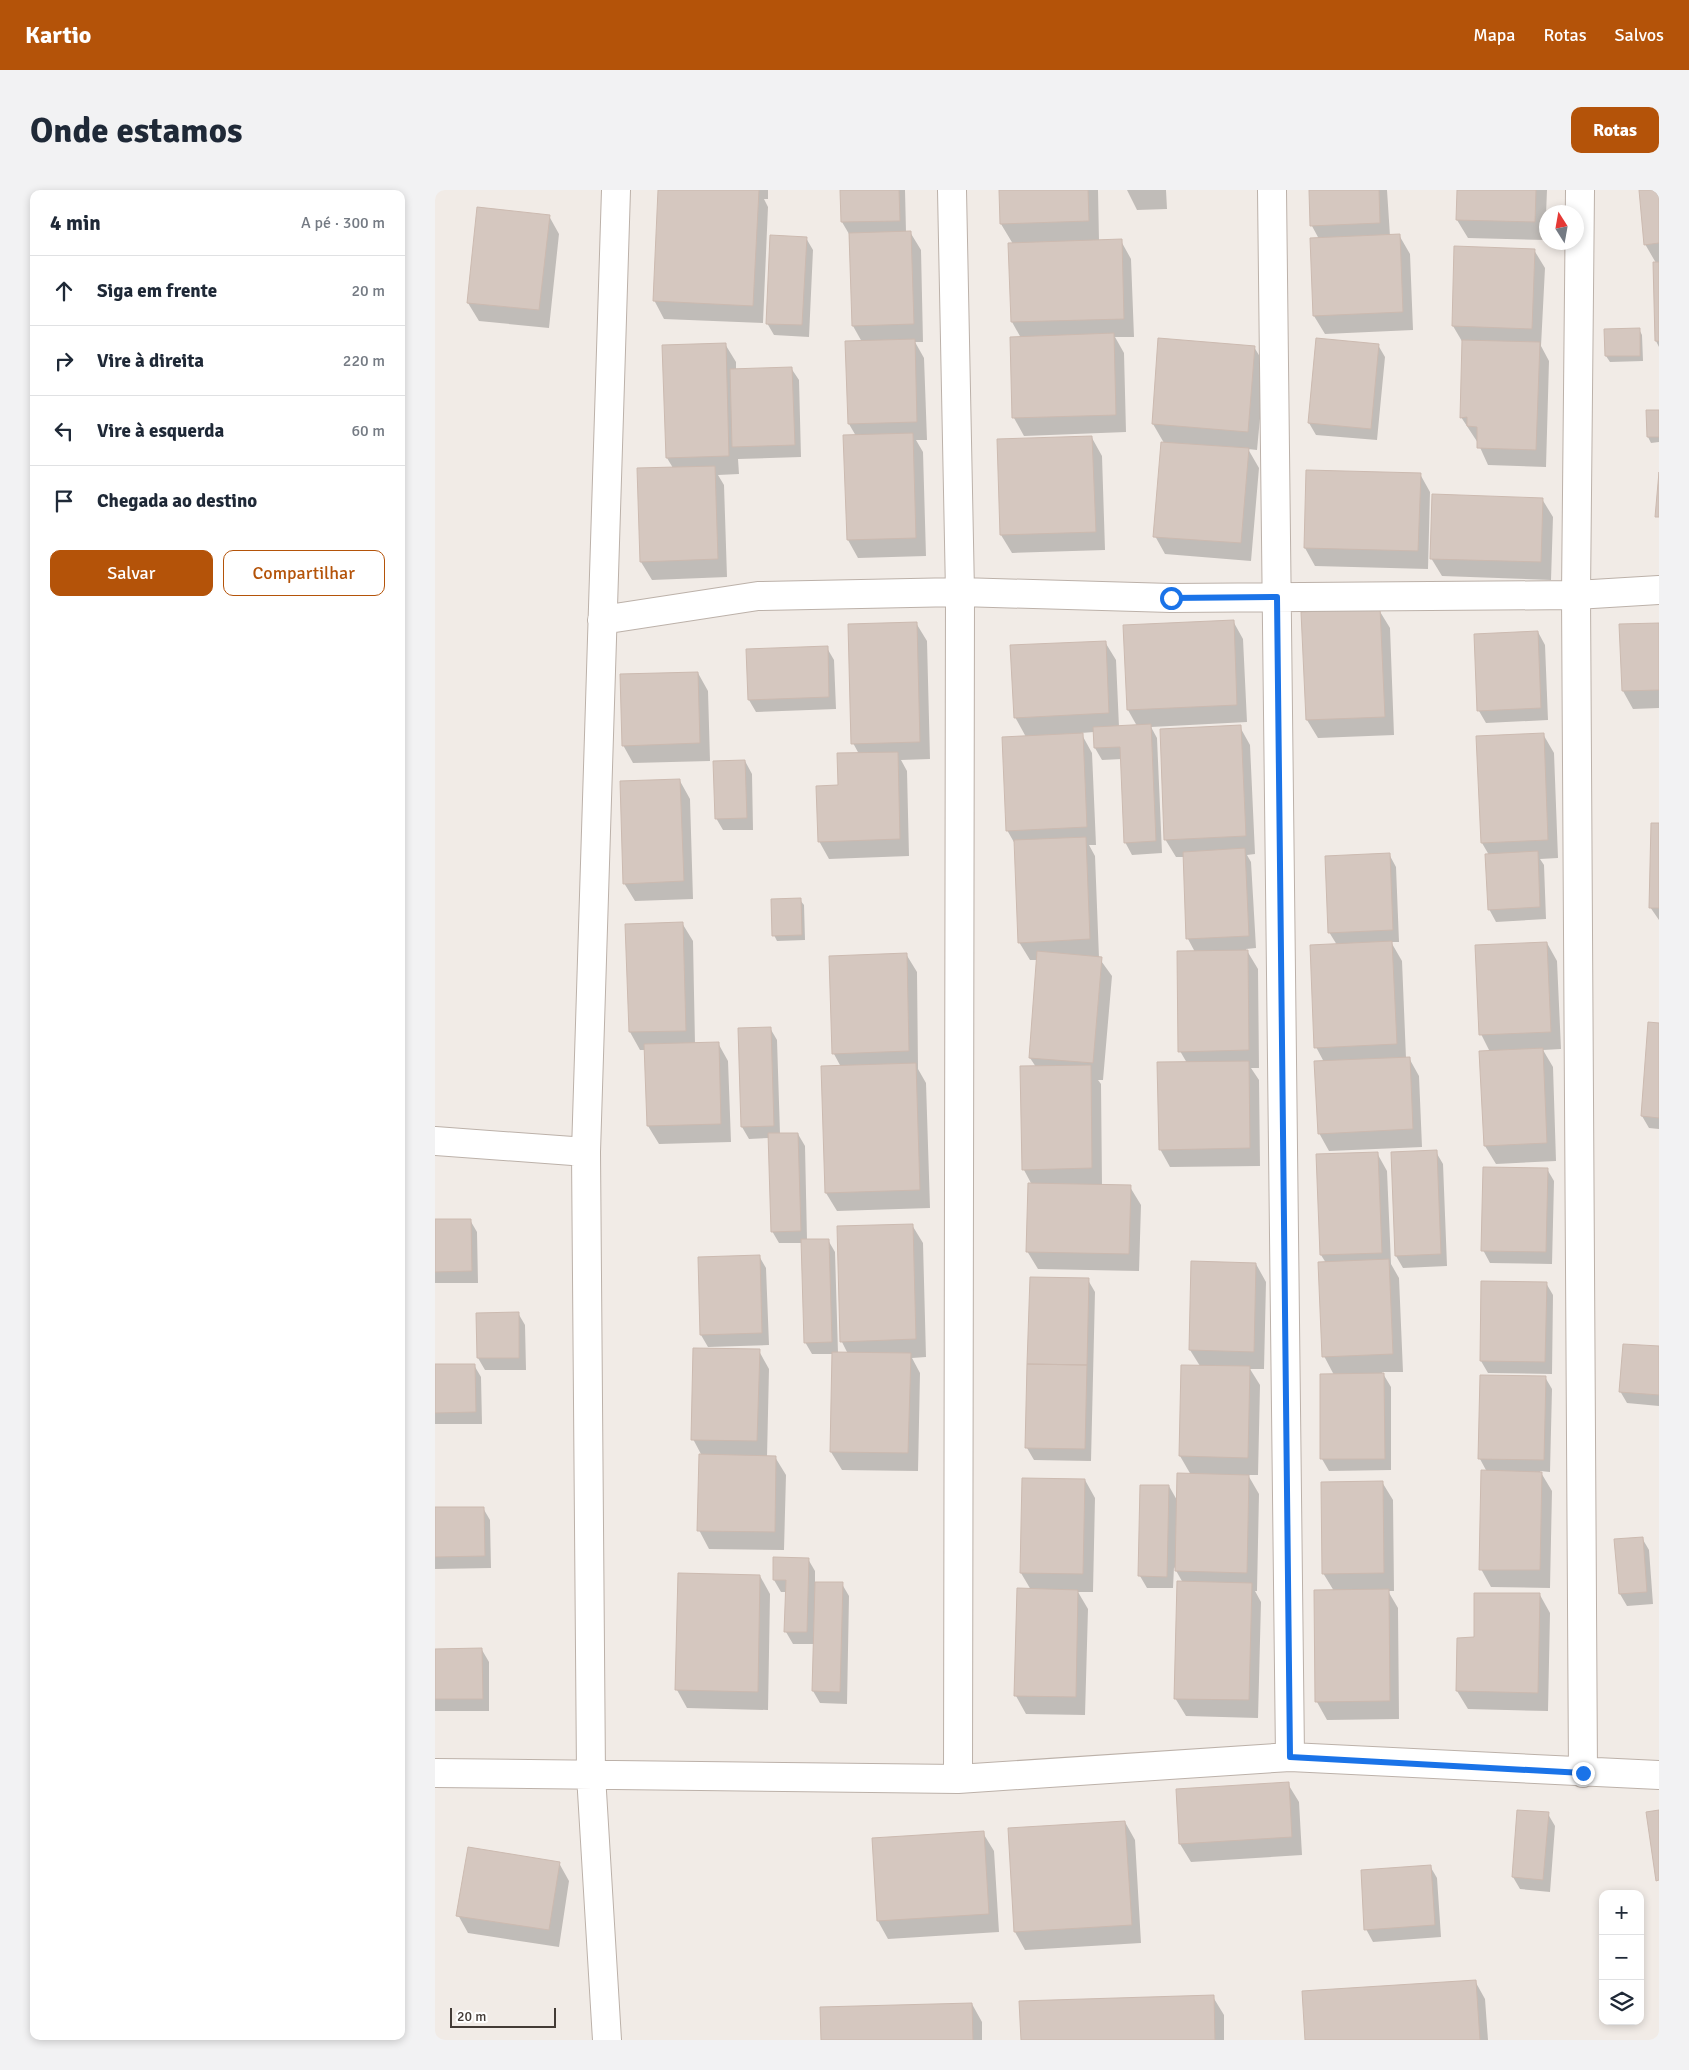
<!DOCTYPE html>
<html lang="pt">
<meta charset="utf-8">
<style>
:root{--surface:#fff;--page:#f2f2f3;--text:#1f2937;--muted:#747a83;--line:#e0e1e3;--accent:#b45309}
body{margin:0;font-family:Signika,sans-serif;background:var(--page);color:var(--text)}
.controls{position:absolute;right:15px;bottom:15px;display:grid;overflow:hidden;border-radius:10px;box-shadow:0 2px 8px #0003}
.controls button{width:45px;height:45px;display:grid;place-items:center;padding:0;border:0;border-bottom:1px solid var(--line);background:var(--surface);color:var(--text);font:25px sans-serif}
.compass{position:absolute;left:1104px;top:15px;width:45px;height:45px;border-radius:50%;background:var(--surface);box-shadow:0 2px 8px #0003;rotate:349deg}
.scale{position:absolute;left:15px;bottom:12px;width:106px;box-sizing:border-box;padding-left:5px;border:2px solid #433b36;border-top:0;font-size:14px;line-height:18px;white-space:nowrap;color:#433b36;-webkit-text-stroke:4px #fff;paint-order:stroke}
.stop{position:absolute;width:15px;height:15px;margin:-11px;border:4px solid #1a73e8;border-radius:50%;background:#fff}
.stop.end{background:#1a73e8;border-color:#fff;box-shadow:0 1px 5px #0008}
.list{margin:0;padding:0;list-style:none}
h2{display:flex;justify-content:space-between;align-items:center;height:65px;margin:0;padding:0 20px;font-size:21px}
h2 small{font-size:16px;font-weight:400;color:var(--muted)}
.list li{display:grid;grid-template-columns:32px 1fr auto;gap:15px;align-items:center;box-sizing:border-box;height:70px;padding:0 20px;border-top:1px solid var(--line)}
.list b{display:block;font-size:19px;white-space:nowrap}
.list em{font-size:16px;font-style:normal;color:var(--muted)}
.actions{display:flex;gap:10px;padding:15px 20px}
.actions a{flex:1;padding:11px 0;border:1px solid var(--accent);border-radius:10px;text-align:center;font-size:18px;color:var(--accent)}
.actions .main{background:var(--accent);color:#fff}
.icon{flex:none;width:28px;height:28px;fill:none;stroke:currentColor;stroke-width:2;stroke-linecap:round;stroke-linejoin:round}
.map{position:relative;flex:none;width:1224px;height:1850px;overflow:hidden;border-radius:10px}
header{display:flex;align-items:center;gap:30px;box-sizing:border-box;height:70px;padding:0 25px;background:var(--accent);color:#fff}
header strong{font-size:24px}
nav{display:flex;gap:28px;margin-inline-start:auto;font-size:18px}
.intro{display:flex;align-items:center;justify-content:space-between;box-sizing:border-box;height:120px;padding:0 30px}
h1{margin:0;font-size:35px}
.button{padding:12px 22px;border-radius:10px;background:var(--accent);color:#fff;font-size:18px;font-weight:700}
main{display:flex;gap:30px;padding:0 30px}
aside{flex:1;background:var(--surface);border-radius:10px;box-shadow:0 2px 8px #0003}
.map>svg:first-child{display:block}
.shadow{fill:#0003}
.building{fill:#d5c7bf;stroke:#ccbab0}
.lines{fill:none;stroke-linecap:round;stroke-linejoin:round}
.minor-casing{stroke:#bcb1a9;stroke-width:30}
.minor{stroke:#fff;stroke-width:28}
.route{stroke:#1a73e8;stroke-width:6}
</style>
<header>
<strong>Kartio</strong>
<nav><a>Mapa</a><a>Rotas</a><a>Salvos</a></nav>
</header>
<div class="intro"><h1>Onde estamos</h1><a class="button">Rotas</a></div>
<main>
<aside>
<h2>4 min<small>A pé · 300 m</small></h2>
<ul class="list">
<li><svg class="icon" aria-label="ahead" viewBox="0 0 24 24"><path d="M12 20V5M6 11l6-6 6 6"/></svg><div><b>Siga em frente</b></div><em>20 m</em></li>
<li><svg class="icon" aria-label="right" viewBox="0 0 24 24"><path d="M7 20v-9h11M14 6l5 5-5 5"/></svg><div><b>Vire à direita</b></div><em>220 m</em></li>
<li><svg class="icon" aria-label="left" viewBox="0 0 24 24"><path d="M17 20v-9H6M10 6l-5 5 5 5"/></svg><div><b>Vire à esquerda</b></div><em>60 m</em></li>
<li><svg class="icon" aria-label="arrive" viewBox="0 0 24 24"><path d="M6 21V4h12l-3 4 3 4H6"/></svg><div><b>Chegada ao destino</b></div></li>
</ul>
<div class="actions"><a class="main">Salvar</a><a>Compartilhar</a></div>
</aside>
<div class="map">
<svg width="1224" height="1850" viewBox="0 0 1224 1850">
<rect width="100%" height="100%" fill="#f1ebe6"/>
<path class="shadow" d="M224,0H333V9H329L333,17L328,133L229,129L219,110Z
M406,0H470L471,42H475L486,60L488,152H480L489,168L492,250H481L488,262L491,366L423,368L413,350L421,246L414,234L412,152H427L418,136L414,44L407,32Z
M565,0H663L664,51H686L696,69L699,147H680L689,163L691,242L589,246L579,228L586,148L577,132L575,54H578L566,34Z
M692,0H731L732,19L702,20Z
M875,0H952L955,46L964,45L975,64L978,140L890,144L879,126L884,49L877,36Z
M1023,0H1112L1110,50L1033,48L1022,30Z
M1205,0H1224V157L1221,151L1219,73H1221L1210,54Z
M114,26L124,44L114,138L44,131L33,113Z
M371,48L378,60L374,147L339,145L332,133Z
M1099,60L1110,78L1106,156L1114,171L1111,277L1053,275L1043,253L1026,227L1028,153L1018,136Z
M1204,139L1207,145L1208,171L1175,172L1171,166V140Z
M290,154L301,172V180L356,178L364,190L366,267L303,269L304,284L283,285L289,295L292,387L217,390L206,372L238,278L232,268L229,157Z
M943,155L950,167L942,250L881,245L874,233Z
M819,157L830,175L822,260L813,259L824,278L816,371L730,364L720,346L729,253L718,234Z
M1224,221V252L1216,253L1213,247Z
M657,248L667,266L670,360L577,363L566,345Z
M985,284L995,302L993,379L880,376L870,358Z
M1107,309L1118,327L1116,390L1007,386L996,368Z
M944,420L955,438L959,545L883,548L872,530L868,423Z
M798,431L808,449L812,532L716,537L722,548L727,663L697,665L690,652L687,569L667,570L660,558L659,542L646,543L657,563L661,655H654L660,666L664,768L677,786L668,890H663L666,894L667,996L695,997L706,1015L704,1081L603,1079L592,1061L597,995L589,980L601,877L595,868L603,770H595L584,752L580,654L572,640L591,547L580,527L670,452L681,470L684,537L702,536L693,520Z
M481,433L492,451L495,569L466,570L472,581L474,666L394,669L384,651L405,596L424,564L418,553Z
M1224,434V518L1198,519L1188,501Z
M1103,442L1110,455L1113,530L1051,533L1044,521Z
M392,458L399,470L401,519L321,522L314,510Z
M263,483L273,501L275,571L198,573L188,555Z
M805,537L815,555L820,664L812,665L816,672L821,758L811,759L823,779L824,878H816L824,890L825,976L735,977L725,959L752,873L745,861L760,762L753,749L749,667H741L730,649Z
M1108,544L1119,563L1123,668L1105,669L1109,675L1111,729L1061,732L1054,719V665L1047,653Z
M310,571L317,584L318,640H288L281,628Z
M245,591L255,609L258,709L200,711L189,693Z
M1224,634V730L1215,717Z
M954,664L961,677L964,752H956L967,771L971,868H974L984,886L987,957L894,961L884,943L889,872L881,857L902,755L894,742Z
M365,710L369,715L370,750L342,751L339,745Z
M247,733L258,751L260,854L283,853L293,871L296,952L224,954L213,936L211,860H205L195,842Z
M1112,753L1122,771L1126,859L1108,860L1118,877L1121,971L1061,974L1050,956L1055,862L1046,844Z
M471,764L482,782L483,879L491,893L495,1018L402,1021L391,1003L406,877L399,864Z
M1224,834V939L1214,938L1207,926Z
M335,838L342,850L345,944H363L370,956L372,1050H393L400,1062L403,1163L413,1164L407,1152L477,1035L488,1053L491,1167L477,1168L485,1183L483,1281L407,1280L396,1262L398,1164H377L370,1152L367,1053H344L337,1041L334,948L314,949L307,937Z
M1001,962L1008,974L1012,1076L968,1078L961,1066Z
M942,963L952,981L956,1074L964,1088L968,1182H947L956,1197V1280L894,1281L887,1269L899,1185L889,1166L891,1073L886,1065Z
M1112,979L1119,991L1117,1074L1055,1073L1048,1060Z
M35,1030L42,1042L43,1093H0V1031Z
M324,1066L331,1078L334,1155L273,1157L266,1145L264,1068Z
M821,1074L831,1092L829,1179H815L825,1195L823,1285H813L824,1304L822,1401H820L826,1412L823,1528L751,1526L740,1508L748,1393L739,1377L738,1398H712L705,1386L734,1296L743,1312L756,1285L745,1266L765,1176L755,1160Z
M653,1090L660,1102L656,1271L599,1270L592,1258Z
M1047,1092L1111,1093L1118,1105L1117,1184L1053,1183L1046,1171Z
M83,1123L90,1135L91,1180H50L43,1168L42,1124Z
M1224,1157V1216L1192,1213L1185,1201Z
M324,1161L334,1179L332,1267H340L351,1285L349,1360L274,1359L264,1340L267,1266L258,1249Z
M0,1175H39L46,1187L47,1234H0Z
M1110,1187L1117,1199L1115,1282L1105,1281L1117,1301L1115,1398L1056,1397L1046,1379L1052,1282L1045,1269Z
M650,1290L660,1308L658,1402H643L653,1419L650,1525L591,1524L581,1506L596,1400L586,1383Z
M947,1292L958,1310L959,1401H953L963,1418L964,1529L892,1530L882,1512L899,1401L888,1383Z
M48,1318L55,1330L56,1378L0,1379V1319Z
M1207,1348L1214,1360L1218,1414L1192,1416L1185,1404Z
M373,1369L380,1381V1393L407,1394L414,1406L412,1514L385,1513L378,1501L379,1454H358L351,1442L352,1402H346L339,1390Z
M325,1386L335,1404L333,1520L252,1518L242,1500Z
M1105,1405L1115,1423L1113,1521L1033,1519L1022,1501L1024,1449H1040Z
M0,1460H47L54,1472V1521H0Z
M853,1594L864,1612L867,1665L756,1672L745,1654Z
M1083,1621L1113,1624L1120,1636L1115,1702L1085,1699L1078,1687Z
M690,1632L700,1650L706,1753L590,1760L580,1742L574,1639Z
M548,1643L559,1661L564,1742L453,1749L443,1731Z
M124,1673L134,1691L124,1757L33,1743L23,1725Z
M995,1676L1002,1688L1006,1747L938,1752L931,1739Z
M1040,1791L1050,1809L1053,1850H871Z
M778,1807L789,1825V1850H587Z
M537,1814L547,1832V1850H387Z"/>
<path class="building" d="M223,0H324L318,116L218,111Z
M405,0H464L465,31L406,32Z
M564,0H653L654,31L565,34Z
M874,0H944L945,33L875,36Z
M1022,0H1101L1100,32L1021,30Z
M1204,0H1224V53L1209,55Z
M42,17L115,25L104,120L32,113Z
M476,41L479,134L417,136L414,43Z
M965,44L968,122L878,126L875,48Z
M335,45L372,47L367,135L331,134Z
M687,49L689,129L576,132L573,53Z
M1019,56L1100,59L1097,139L1017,136Z
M1218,72H1224V151H1220Z
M1205,138V166H1170L1169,139Z
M679,143L681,225L577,228L575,147Z
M723,148L820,156L813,242L717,234Z
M881,148L944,154L936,239L873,233Z
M480,149L482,232L413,234L410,151Z
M1027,150L1105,152L1101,260L1042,258V237L1032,236V227L1025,228Z
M291,153L294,266L231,268L227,155Z
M357,177L360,255L297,257L295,179Z
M1211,220H1224V247H1212Z
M478,243L481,348L412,350L408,245Z
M657,246L661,342L565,345L562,249Z
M726,252L814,258L806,353L718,347Z
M280,276L283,369L205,372L202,278Z
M871,280L986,283L983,361L869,358Z
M1224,282V327H1220Z
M997,304L1108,308L1106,372L995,369Z
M945,418L950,527L871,530L866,422Z
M799,430L802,515L692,520L688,435Z
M482,432L485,552L416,554L413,434Z
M1224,433V500L1187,501L1184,434Z
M1103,441L1106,518L1042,521L1039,444Z
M671,451L674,523L579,528L575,455Z
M393,456L394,507L313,510L311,459Z
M263,482L265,553L187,556L185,484Z
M716,534L721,651L689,653L685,557L659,558L658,537Z
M806,535L811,646L729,650L725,539Z
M648,543L652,637L571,641L567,547Z
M1109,543L1113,650L1046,653L1041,546Z
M463,562L465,649L383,652L381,596L403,595L402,563Z
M310,570L312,628L280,629L278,571Z
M245,589L249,691L188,694L185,591Z
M1216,633H1224V718H1214Z
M651,647L655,749L583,753L579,650Z
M810,658L814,746L751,749L748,662Z
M1103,661L1105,717L1053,720L1050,664Z
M955,663L958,740L893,743L890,666Z
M366,708L367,745L337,746L336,709Z
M248,732L251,841L194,842L190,734Z
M957,751L962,854L879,858L875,755Z
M1112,752L1116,842L1044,845L1040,755Z
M813,760L814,860L743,862L742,761Z
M602,761L667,767L658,873L594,868Z
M472,763L474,861L397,864L394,766Z
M1213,832L1224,833V928L1206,926Z
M336,837L339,936L306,937L303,838Z
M284,852L286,934L212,936L209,854Z
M1108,858L1112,953L1049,956L1044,861Z
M975,867L978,939L883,944L879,871Z
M814,871L815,958L724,960L722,872Z
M481,873L485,1000L390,1003L386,876Z
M656,875L657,978L587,980L585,876Z
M333,943H363L366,1041L336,1042Z
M1002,960L1006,1064L960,1066L956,962Z
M943,962L947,1063L885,1065L881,964Z
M1048,977L1113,978L1111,1062L1046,1061Z
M593,993L696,995L694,1064L591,1062Z
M0,1029H36L37,1081L0,1082Z
M478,1034L481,1149L405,1152L402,1036Z
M366,1049H394L397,1152L369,1153Z
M325,1065L327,1143L265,1145L263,1067Z
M954,1069L958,1164L887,1167L883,1072Z
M756,1071L821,1073L819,1162L754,1160Z
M595,1087L654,1088L652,1175L592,1174Z
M1046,1091L1112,1092L1110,1172L1045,1171Z
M84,1122V1168H42L41,1123Z
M1188,1154L1224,1156V1205L1184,1202Z
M258,1158L325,1159L322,1251L256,1250Z
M397,1162L476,1163L473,1263L395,1262Z
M0,1174H40L41,1222L0,1223Z
M592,1174L652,1175L650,1259L590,1258Z
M746,1175L815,1176L813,1268L744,1266Z
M949,1183L950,1269H885V1184Z
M1045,1185L1111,1186L1109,1270L1043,1269Z
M264,1264L341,1266L340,1342L262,1341Z
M1046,1280L1107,1282L1105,1380H1044Z
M742,1283L814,1285L812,1383L740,1381Z
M587,1288L650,1289L648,1384L585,1383Z
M948,1291L949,1383L887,1384L886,1292Z
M705,1295H734L732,1387L703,1386Z
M0,1317H49L50,1366L0,1367Z
M1208,1347L1212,1402L1184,1404L1179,1349Z
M338,1367L374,1368L372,1442H349L351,1390H338Z
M243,1383L325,1385L323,1502L240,1500Z
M742,1391L817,1393L814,1510L739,1509Z
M380,1392H408L405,1502L377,1501Z
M582,1398L643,1400L641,1507L579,1506Z
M954,1399L955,1511L880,1512L879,1400Z
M1039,1403H1105L1103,1503L1021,1501L1022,1448L1039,1447Z
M47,1458L48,1509H0V1459Z
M854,1592L857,1647L744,1654L741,1599Z
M1082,1620L1114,1622L1108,1690L1077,1687Z
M1224,1620V1690L1221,1691L1211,1622Z
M690,1631L697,1735L579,1742L573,1638Z
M549,1641L554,1724L442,1731L437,1648Z
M33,1657L125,1672L114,1740L21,1726Z
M996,1675L1000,1735L929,1740L926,1680Z
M1041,1790L1045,1850H870L867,1801Z
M779,1805L780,1850H586L584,1811Z
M537,1813L538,1850H386L385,1817Z"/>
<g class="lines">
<defs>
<path id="minor" d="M517,0L525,402L523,1589
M837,0L855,1567
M1145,0L1141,405L1148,1583
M167,430L323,406L525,402L736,408L1141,405L1224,400
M0,951L151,962
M0,1583L523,1589L855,1567L1224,1585
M172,1850L156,1585L151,962L181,0"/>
</defs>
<use href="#minor" class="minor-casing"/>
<use href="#minor" class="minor"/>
</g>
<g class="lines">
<path class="route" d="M736,408L842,407L855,1567L1148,1583"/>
</g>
</svg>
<div class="controls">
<button>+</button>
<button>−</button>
<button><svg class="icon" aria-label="layers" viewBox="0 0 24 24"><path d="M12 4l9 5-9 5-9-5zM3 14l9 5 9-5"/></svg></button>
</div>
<svg class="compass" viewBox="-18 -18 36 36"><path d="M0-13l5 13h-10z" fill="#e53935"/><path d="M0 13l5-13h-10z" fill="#747a83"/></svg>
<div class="scale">20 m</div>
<div class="stop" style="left:736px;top:408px"></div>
<div class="stop end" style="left:1148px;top:1583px"></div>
</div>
</main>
